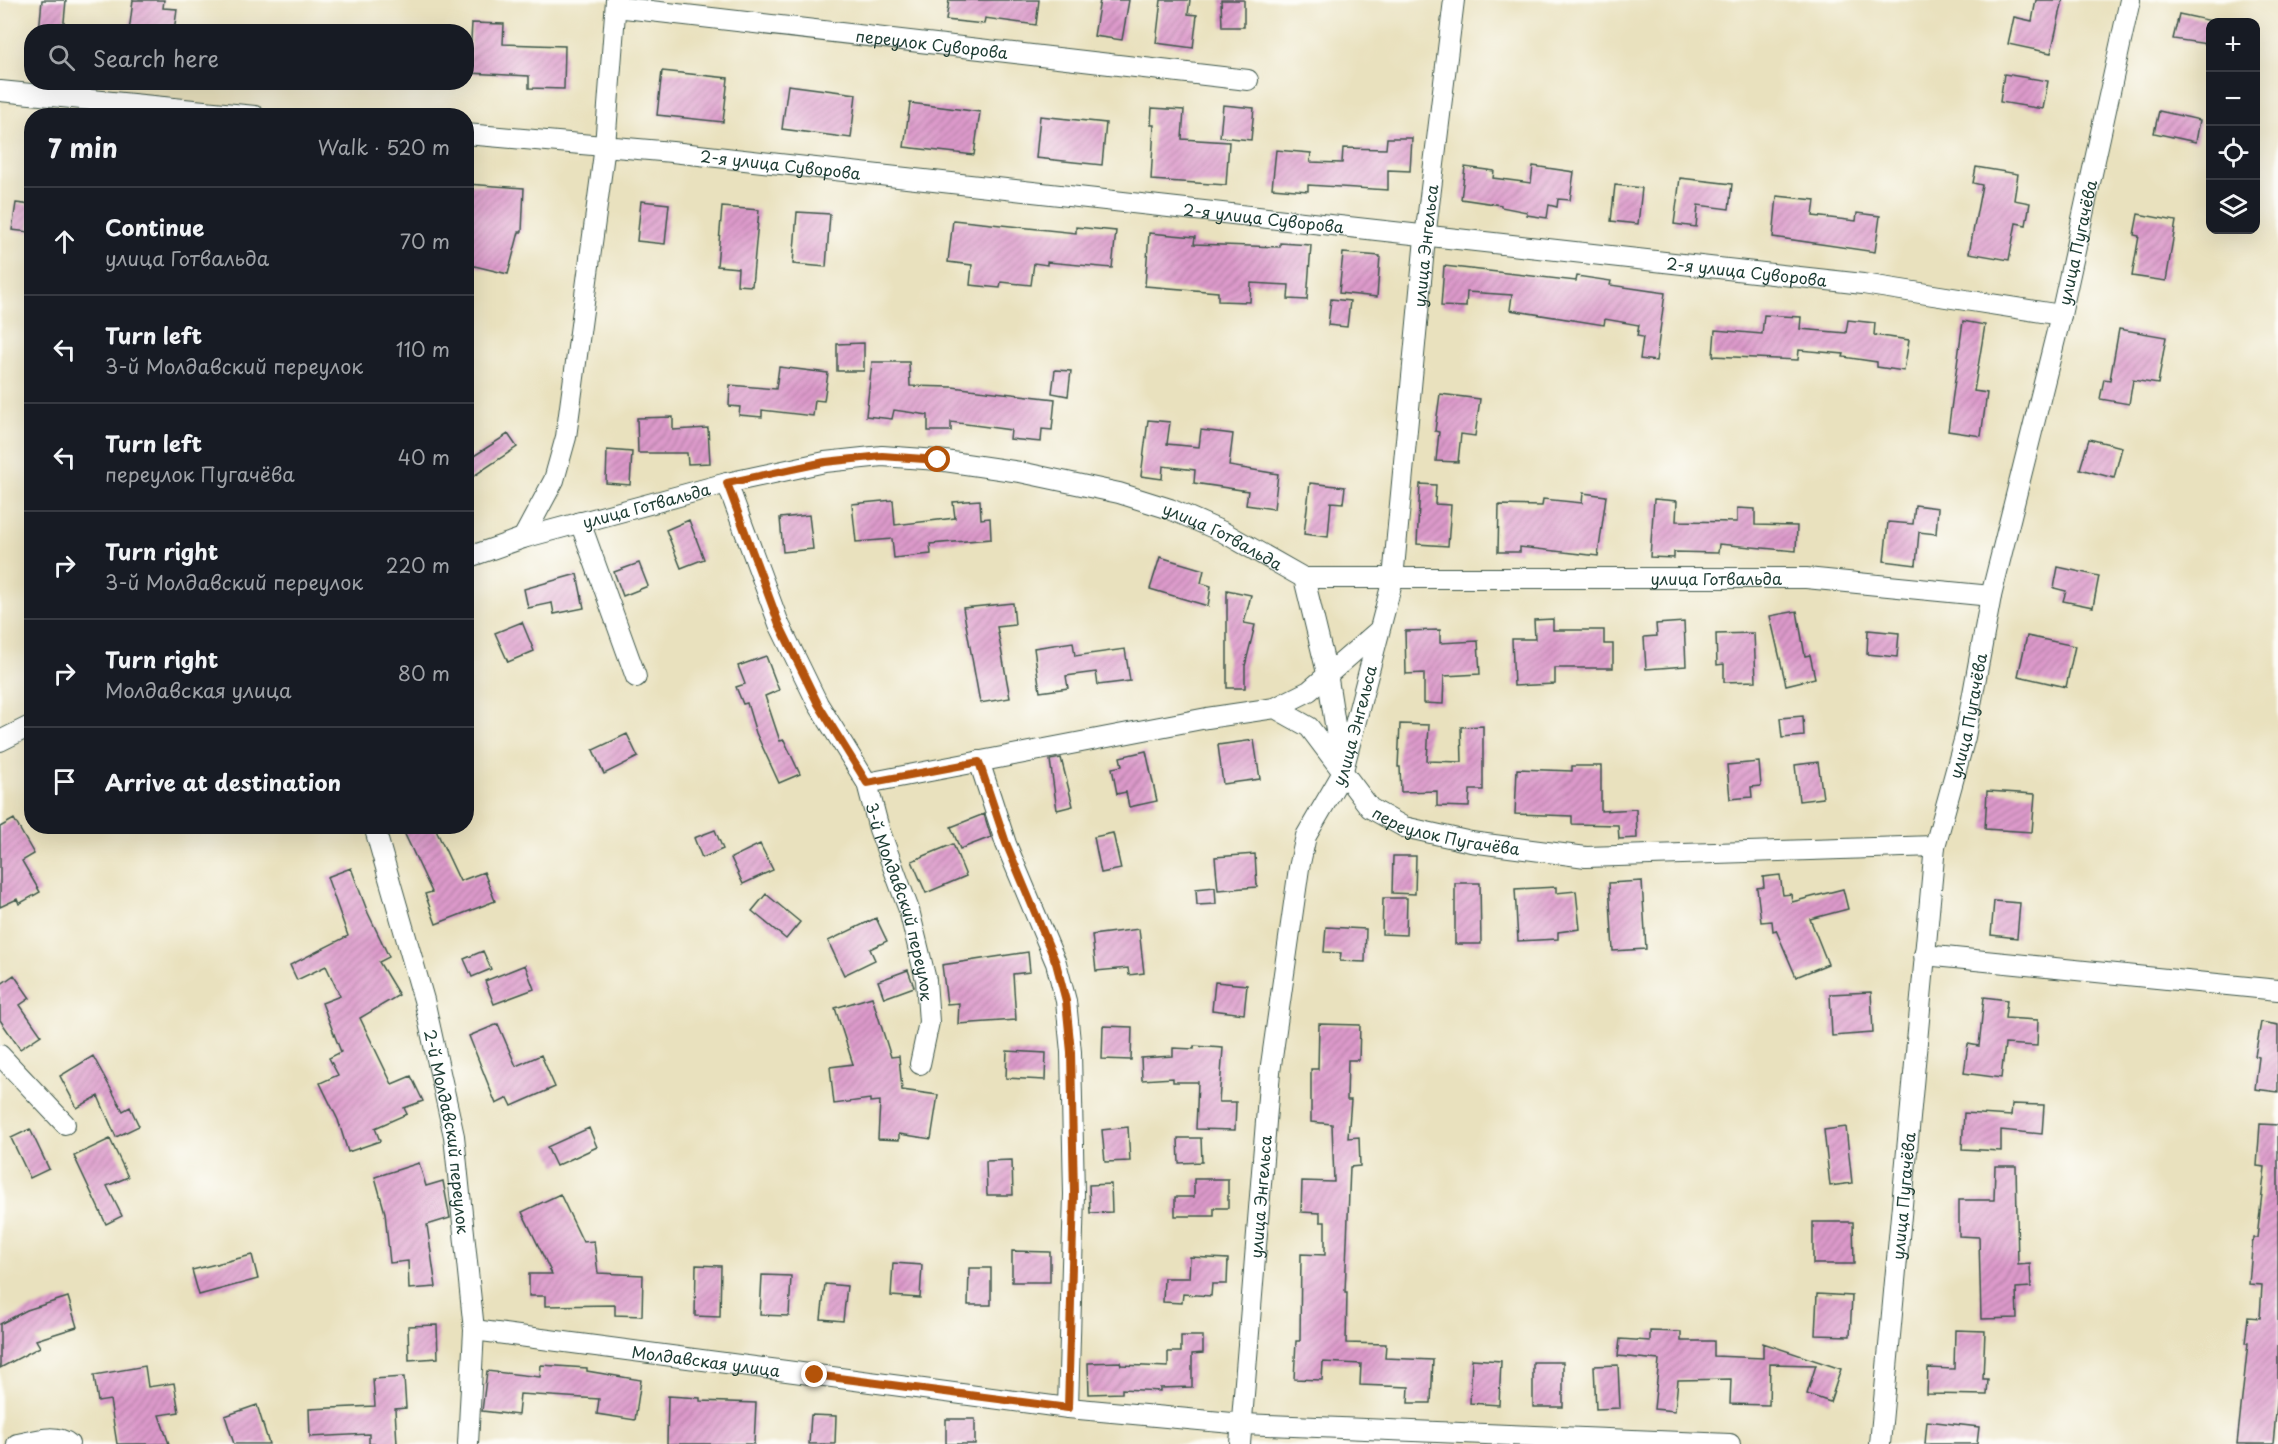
<!DOCTYPE html>
<meta charset="utf-8">
<style>
:root{--surface:#171b24;--page:#242831;--text:#f1f3f6;--muted:#9ea1a6;--line:#363941}
body{margin:0;font-family:"Playpen Sans",sans-serif;background:var(--page);color:var(--text)}
.controls{position:absolute;right:18px;top:18px;display:grid;overflow:hidden;border-radius:12px;box-shadow:0 6px 24px #0002}
.controls button{width:54px;height:54px;display:grid;place-items:center;padding:0;border:0;border-bottom:2px solid var(--line);background:var(--surface);color:var(--text);font:30px sans-serif}
.stop{position:absolute;width:18px;height:18px;margin:-14px;border:4px solid #b45309;border-radius:50%;background:#fff}
.stop.end{background:#b45309;border-color:#fff;box-shadow:0 2px 6px #0008}
.list{margin:0;padding:0;list-style:none}
h2{display:flex;justify-content:space-between;align-items:center;height:78px;margin:0;padding:0 24px;font-size:26px}
h2 small{font-size:20px;font-weight:400;color:var(--muted)}
.list li{display:grid;grid-template-columns:39px 1fr auto;gap:18px;align-items:center;box-sizing:border-box;height:108px;padding:0 24px;border-top:2px solid var(--line)}
.list b{display:block;font-size:22px;white-space:nowrap}
.list p{margin:0;font-size:20px;white-space:nowrap;color:var(--muted)}
.list em{font-size:20px;font-style:normal;color:var(--muted)}
.icon{flex:none;width:33px;height:33px;fill:none;stroke:currentColor;stroke-width:2;stroke-linecap:round;stroke-linejoin:round}
.map{position:relative;flex:none;width:2278px;height:1444px;overflow:hidden}
.search{position:absolute;background:var(--surface);box-shadow:0 6px 24px #0002;left:24px;top:24px;width:450px;height:66px;display:flex;align-items:center;gap:15px;box-sizing:border-box;padding:0 21px;border-radius:24px;color:var(--muted);font-size:22px}
.panel{position:absolute;background:var(--surface);box-shadow:0 6px 24px #0002;left:24px;top:108px;width:450px;height:726px;border-radius:24px}
.map>svg:first-child{display:block}
.building{fill:url(#building-hatch)}
.lines{fill:none;stroke-linecap:round;stroke-linejoin:round}
.minor-casing{stroke:#3d5649;stroke-width:22}
.minor{stroke:#fff;stroke-width:20}
.route{stroke:#b45309;stroke-width:8}
.labels{text-anchor:middle;dominant-baseline:central;stroke-width:4.5;stroke-linejoin:round;paint-order:stroke}
.street-label{font-size:16px;fill:#1f3d34;stroke:#fdfcf7}
</style>
<div class="map">
<svg width="2278" height="1444" viewBox="0 0 2278 1444">
<defs>
<pattern id="building-hatch" width="6" height="6" patternUnits="userSpaceOnUse" patternTransform="scale(1.5)"><rect width="6" height="6" fill="#dd9acb"/><path d="M-1 1l2-2M0 6l6-6M5 7l2-2" fill="none" stroke="#b37fa6"/></pattern>
</defs>
<rect width="100%" height="100%" fill="#fdfcf7"/>
<filter id="ink" filterUnits="userSpaceOnUse"><feTurbulence type="fractalNoise" baseFrequency=".0167" numOctaves="2"/><feDisplacementMap in="SourceGraphic" scale="12" xChannelSelector="R" yChannelSelector="G"/><feConvolveMatrix kernelMatrix="1 2 1 2 8 2 1 2 1" color-interpolation-filters="sRGB"/></filter>
<filter id="wash" filterUnits="userSpaceOnUse"><feTurbulence type="fractalNoise" baseFrequency=".008" numOctaves="4" result="noise"/><feDisplacementMap in="SourceGraphic" scale="24" xChannelSelector="R" yChannelSelector="G"/><feGaussianBlur stdDeviation="1.35" result="paint"/><feColorMatrix in="noise" values="0 0 0 0 0 0 0 0 0 0 0 0 0 0 0 0 0 1.4 0 .05"/><feComposite in="paint" operator="in"/></filter>
<g filter="url(#wash)">
<rect width="100%" height="100%" fill="#e9e1be"/>
<g id="blocks">
<path class="building" d="M42,0H66L63,32H39Z
M133,0H164L163,8L177,9L174,32H129Z
M949,0H1039L1036,25L985,18L984,24L946,20Z
M1100,0H1129L1122,40L1094,36Z
M1161,0H1190L1188,14L1197,15L1193,48L1156,43Z
M1221,0H1244V27H1222Z
M2036,0H2063L2051,53L2008,44L2014,17L2032,21Z
M2179,14L2212,21L2207,44L2173,39Z
M472,23L504,24L503,44L565,46L564,89L529,88V76L469,73Z
M662,71L728,78L723,122L657,115Z
M2004,74L2048,81L2043,109L2000,102Z
M788,85L856,94L851,138L782,129Z
M910,103L980,112L974,155L904,147Z
M1223,105L1254,108L1251,140L1220,137Z
M1152,108L1184,110L1182,139L1229,142L1226,185L1151,180L1154,125H1151Z
M2159,111L2200,120L2196,142L2154,133Z
M1040,116L1106,123L1102,165L1036,158Z
M1387,138H1412L1410,171L1388,170V190L1308,185V191L1272,188L1276,150L1311,153L1310,162L1342,163L1343,148L1386,149Z
M1533,166L1574,172L1570,200L1558,199L1557,207L1549,205L1547,218L1527,215V212L1501,207V205L1461,199L1465,167L1494,171L1493,178L1531,183Z
M1976,167L2018,174L2014,200L2030,203L2026,225L2016,223L2009,260L1969,253L1982,185L1973,183Z
M1680,178L1732,184L1729,209L1698,205L1696,227L1674,224Z
M466,184L524,188L522,232H519L508,274L466,264Z
M1615,185L1642,188L1638,224L1611,221Z
M1777,196L1815,200L1813,216L1856,221L1857,213L1880,216L1875,252L1773,237Z
M641,201L669,204L665,244L637,241Z
M16,203L32,205L29,232L12,230Z
M722,207L759,210L752,286L737,285L738,268L717,266Z
M797,212L830,214L826,267L793,264Z
M2138,214L2176,221L2166,281L2132,276L2139,236L2134,235Z
M953,220L1076,233V227L1116,231L1112,268L1047,262V265L1034,263L1031,285L1001,282L1000,288L970,285L972,265L948,262Z
M1149,233L1195,237L1194,244L1280,247V243L1311,245L1307,300L1288,299L1289,285L1251,283L1250,302L1218,301V292L1145,286Z
M1343,253L1380,256L1377,297L1339,293Z
M1444,266L1576,281L1577,276L1611,281L1610,285L1665,293L1656,361L1640,359L1643,337L1637,336L1639,325L1605,319L1604,325L1510,310L1512,295L1467,292L1466,307L1441,306Z
M1331,299L1350,301L1347,327L1328,325Z
M1764,315L1801,317L1800,329L1846,333L1848,320L1875,323L1874,335L1909,340L1904,371L1877,367V362L1843,357L1844,354L1799,350L1798,360L1713,356L1715,330L1762,334Z
M1963,321L1985,325L1974,391L1987,393L1981,436L1948,431Z
M2119,329L2166,337L2158,384L2133,380L2129,404L2100,399L2104,379L2110,380Z
M864,343V371H837V344Z
M872,362H909L910,386L952,387L1055,399L1052,430L1042,429L1041,442L1010,439L1011,430L951,422V431H928V415L894,410L892,419L866,416Z
M779,367L828,373L824,401L815,400L813,416L762,410V417L739,415L740,407L729,406L730,385L776,389Z
M1055,370L1071,371L1068,396L1052,393Z
M1440,394L1480,399L1475,436L1461,434L1458,462L1436,461L1439,432L1435,431Z
M673,417V430L708,428L710,463L688,464L687,453H638L637,418Z
M1148,420L1170,422L1167,444L1199,447L1201,430L1233,434L1229,466L1278,474L1274,509L1246,505L1248,491L1194,483L1195,470L1163,466L1162,479L1141,476Z
M508,434L517,447L466,481V461Z
M2089,439L2122,447L2114,478L2080,469Z
M607,450L632,452L630,485L606,483Z
M1310,483L1345,487L1343,503L1331,502L1328,537L1304,534Z
M1420,484L1436,485L1435,504L1451,505L1448,546L1417,544Z
M1583,493L1606,496L1598,556L1520,547V552H1498L1499,505L1542,506L1543,499L1582,503Z
M1654,499L1677,501L1676,521L1737,522V508L1755,509V525L1797,526L1796,551L1719,544L1718,553L1674,552V558L1650,557Z
M893,500L895,525L955,518L953,502L980,500L981,519L990,518L991,539L930,544L931,554L894,558L892,539L856,542L852,504Z
M1915,505L1938,508L1936,534L1919,532L1916,565L1884,561L1888,522L1913,524Z
M809,515L813,549L783,552L780,518Z
M689,520L704,559L681,568L666,530Z
M1160,557L1204,570L1201,583L1211,586L1208,606L1150,589Z
M639,563L648,586L623,596L614,572Z
M2058,567L2099,576L2093,607L2063,601L2066,591L2054,588Z
M577,574L584,608L554,614L552,603L528,608L524,589Z
M1227,590L1251,595L1244,623L1255,625L1245,666V688H1227Z
M1013,603L1015,625L997,627L1010,698L980,703L963,608Z
M1797,611L1805,656L1810,655L1815,678L1786,685L1770,616Z
M1553,619V630H1604V644H1613V668H1555V684L1514,686L1512,639H1535L1534,620Z
M522,622L534,651L508,662L495,633Z
M1684,622L1686,666L1646,669L1644,637L1657,636L1656,624Z
M1440,630V643L1478,641L1480,674L1444,676L1443,704L1424,703V673L1406,674L1405,631Z
M1868,630L1899,633L1897,657L1867,654Z
M1754,633L1756,681L1724,682V664L1717,665L1716,634Z
M2027,636L2075,646L2066,687L2018,676Z
M1073,642L1075,656L1125,649L1130,681L1098,685L1096,672L1066,676L1068,688L1040,692L1034,648Z
M766,656L779,690L765,696L780,741L784,740L800,774L779,783L756,733L747,703L743,704L736,687L745,684L738,666Z
M1803,716L1804,736L1782,738L1780,718Z
M1400,724L1429,725L1427,761L1462,762L1461,727L1483,726V790H1470L1469,807L1437,806V791L1401,792L1400,767H1398Z
M627,734L638,757L604,774L593,750Z
M1254,740L1260,779L1223,784L1218,745Z
M1146,751L1157,801L1129,807L1126,792L1117,794L1112,768L1122,766L1120,757Z
M1061,758L1073,806L1057,810L1050,760Z
M1759,762L1761,786L1751,787L1752,797L1730,799L1727,765Z
M1818,762L1823,798L1799,801L1795,765Z
M1572,766H1601V811L1636,809L1637,838L1619,839L1618,825L1572,824V816L1515,814L1517,769L1572,771Z
M1987,791L2035,794L2032,832L1985,829Z
M984,814L991,837L960,849L951,827Z
M14,819L34,854L22,861L40,892L19,904L17,899L0,907V827Z
M401,826H434L460,881L484,872L495,901L436,924L425,894L432,892Z
M715,830L723,849L702,858L694,838Z
M1113,833L1121,869L1101,873L1094,837Z
M760,844L773,870L743,884L731,858Z
M953,844L966,876L926,893L912,861Z
M1255,854L1257,887L1218,890L1215,857Z
M1393,856H1416L1415,894L1392,893Z
M351,868L368,913L389,957L379,962L399,995L360,1018L392,1084L411,1076L423,1101L404,1108L407,1114L375,1128L380,1141L348,1152L338,1120L320,1083L338,1075L329,1058L341,1052L322,1003L340,996L326,966L297,980L290,965L348,936L327,877Z
M1780,875L1783,895L1791,894L1792,902L1843,889L1848,909L1810,919L1828,964L1796,977L1776,930L1773,931L1772,921L1761,922L1757,888L1764,887L1763,877Z
M1642,881L1646,949L1613,951L1609,883Z
M1455,883H1480L1481,944H1455Z
M1215,887L1216,904L1197,905L1196,889Z
M1556,887V893L1576,891L1580,929L1558,932V939L1518,941L1515,889Z
M766,894L800,922L786,939L752,911Z
M1383,898H1407L1406,935L1382,934Z
M1994,901L2020,903L2017,938L1991,935Z
M876,918L887,941L870,949L875,960L844,975L828,941Z
M1326,927L1366,929L1365,962L1340,961L1341,953L1324,952Z
M1139,929L1144,973L1129,975L1128,968L1096,971L1092,935Z
M483,951L491,969L472,977L464,959Z
M1028,952L1030,972L1013,974L1016,1020L958,1024L959,1003L947,1004L942,965Z
M525,965L534,989L494,1004L485,981Z
M908,970L914,987L884,998L878,981Z
M14,975L30,998L20,1005L41,1035L20,1049L0,1020V985Z
M1215,982L1247,985L1244,1014L1212,1010Z
M1871,992L1873,1033L1832,1036L1830,994Z
M872,997L891,1057L899,1056L902,1090L938,1095L931,1139L899,1134V1140L878,1139L880,1101L870,1102V1099L834,1104L830,1067L853,1064L835,1008Z
M1984,997L2007,1000L2005,1018L2038,1020L2037,1046L2005,1044L2001,1078L1964,1073L1968,1044L1979,1046Z
M2261,1022L2278,1025V1092L2255,1089L2259,1057L2255,1056Z
M498,1024L516,1066L541,1055L555,1087L512,1106L508,1098L496,1104L469,1036Z
M1319,1024L1360,1025L1359,1060H1348L1347,1100H1351L1348,1138L1359,1137L1360,1166L1350,1167L1345,1292H1347L1346,1343L1386,1344L1385,1358L1433,1360L1431,1403H1408L1409,1387L1360,1385L1361,1364L1323,1362L1322,1380L1294,1379L1296,1341H1300L1301,1254L1325,1255V1222H1320V1213L1301,1212L1302,1181L1334,1182L1332,1124L1311,1122V1069H1318Z
M1103,1026L1132,1027L1131,1060L1102,1059Z
M1194,1046L1223,1048L1219,1102H1236L1235,1130L1196,1129L1198,1082H1173V1078L1142,1080L1141,1058L1173,1056V1048L1194,1049Z
M1007,1051L1046,1053L1045,1080L1006,1078Z
M93,1056L123,1111L130,1107L139,1126L116,1137L98,1096L77,1108L60,1076Z
M2012,1104L2044,1105L2042,1134L2001,1130V1151L1962,1149L1964,1113L2011,1116Z
M2260,1124L2278,1125V1392L2273,1444H2237L2248,1343H2245L2248,1317L2260,1318L2262,1285L2249,1284L2253,1238H2257L2265,1167L2257,1166Z
M1128,1127L1130,1161L1105,1162L1102,1130Z
M1846,1127L1852,1183L1830,1186L1824,1130Z
M589,1128L597,1147L556,1166L547,1147Z
M30,1129L49,1169L30,1178L11,1138Z
M1178,1138H1201L1202,1162L1179,1163Z
M110,1139L128,1177L107,1186L122,1216L106,1224L74,1156Z
M1012,1160L1013,1195H987L986,1161Z
M419,1163L426,1186L443,1181L450,1218L427,1225L436,1287L409,1289L408,1261L390,1263L385,1213L375,1177Z
M1995,1166H2016L2018,1265L2030,1264L2031,1287L2016,1288L2017,1318L1981,1319L1979,1237L1959,1236V1200H1994Z
M1194,1179H1228V1208H1214V1216H1175V1197H1194Z
M1111,1184L1112,1212L1090,1213L1089,1185Z
M560,1194L583,1242L594,1241L598,1273L643,1275L642,1316L615,1315V1305L545,1306V1296H529V1274H552L522,1212Z
M1813,1222H1853L1854,1264H1813Z
M1012,1251L1050,1252V1282H1012Z
M252,1255L258,1279L199,1295L192,1270Z
M1190,1257L1228,1259L1227,1284H1212L1211,1296L1183,1294L1182,1303L1163,1302L1164,1278H1189Z
M893,1263L922,1265L920,1298L891,1296Z
M696,1265L721,1266L720,1317L695,1316Z
M969,1268H991V1305H968Z
M762,1275L791,1276L789,1316L760,1315Z
M825,1284L847,1286L843,1321L821,1319Z
M1817,1294L1852,1296L1850,1336L1815,1335Z
M68,1297L77,1327L36,1340L40,1347L0,1368V1324L27,1310Z
M437,1325L438,1358L409,1360L408,1326Z
M1955,1330L1985,1331L1983,1379H1988L1987,1395L1927,1394L1928,1368L1954,1369Z
M1650,1331L1681,1332V1341H1714V1356L1763,1358V1343L1841,1369L1830,1402L1807,1394L1816,1365L1770,1364L1769,1405L1730,1404L1731,1379L1678,1380L1675,1411L1654,1409L1659,1360L1618,1356L1620,1339L1650,1341Z
M1181,1336H1203V1353L1192,1354V1387L1160,1388V1391L1122,1389V1393L1089,1394L1088,1363L1120,1362L1121,1365L1168,1367V1352H1181Z
M1472,1359L1501,1361L1499,1405L1470,1403Z
M1533,1362H1563V1407H1533Z
M541,1365L587,1368V1371L641,1380L635,1420L597,1414L599,1399L520,1394L518,1415L482,1411L487,1371L540,1377Z
M1618,1365L1620,1408L1596,1409L1594,1366Z
M145,1366L148,1387L174,1383L179,1412L159,1415L169,1444H117L110,1400L98,1402L94,1375Z
M404,1377L406,1408L395,1409L397,1444H369V1434L310,1437L309,1409L375,1406L373,1379Z
M668,1396L700,1398V1401L756,1403L754,1444H667Z
M257,1405L269,1444H234L225,1416Z
M811,1415L836,1416L835,1444H809Z
M946,1419H975V1444H946Z
M1927,1421L1979,1427L1977,1444H1925Z"/>
</g>
</g>
<g filter="url(#ink)">
<use href="#blocks" fill-opacity="0" stroke="#3d5649" stroke-width="1.5"/>
<g class="lines">
<defs>
<g id="minor">
<path id="s1" d="M616,7L1248,80"/>
<path d="M0,91L255,116"/>
<path id="s2" d="M466,134L672,152L1863,284L2061,315"/>
<path id="s3" d="M727,483L779,624L818,704L867,783L879,829L909,910L926,980L929,1022L920,1064"/>
<path d="M580,522L636,677"/>
<path d="M523,538L554,480L566,437L605,146L616,0"/>
<path id="s4" d="M466,558L523,538L727,483L825,462L882,456L938,460L1020,472L1119,493L1170,509L1223,532L1304,578H1806L1991,596"/>
<path d="M1304,578L1327,673L1341,763"/>
<path d="M1275,708L1309,691L1378,631"/>
<path d="M0,741L32,725"/>
<path d="M979,761L1006,844L1056,963L1066,1001L1071,1052L1074,1194L1068,1408"/>
<path id="s5" d="M867,783L1207,718L1275,708L1309,727L1370,808L1404,827L1471,842L1586,857L1935,846"/>
<path id="s6" d="M374,826L424,1000L454,1136L474,1330L468,1444"/>
<path d="M1924,955L2278,990"/>
<path d="M0,1055L65,1124"/>
<path id="s7" d="M474,1330L1068,1408L1243,1424L1730,1444"/>
<path d="M17,1444C34,1441 55,1433 69,1444"/>
<path id="s8" d="M1240,1444L1270,1072L1299,868L1306,836L1342,774L1393,579L1425,238L1454,0"/>
<path id="s9" d="M1880,1444L1935,846L1965,737L1991,596L2061,315L2130,0"/>
</g>
</defs>
<use href="#minor" class="minor-casing"/>
<use href="#minor" class="minor"/>
</g>
</g>
<g class="lines" filter="url(#ink)">
<path class="route" d="M815,1375L1068,1408L1074,1194L1071,1052L1066,1001L1056,963L1006,843L979,762L867,783L818,704L779,624L727,483L825,462L882,456L938,460"/>
</g>
<g class="labels">
<g class="street-label">
<text stroke="none"><textPath href="#s1" startOffset="318">переулок Суворова</textPath></text>
<text stroke="none"><textPath href="#s2" startOffset="316">2-я улица Суворова</textPath></text>
<text stroke="none"><textPath href="#s2" startOffset="802">2-я улица Суворова</textPath></text>
<text stroke="none"><textPath href="#s9" startOffset="1221">улица Пугачёва</textPath></text>
<text stroke="none"><textPath href="#s8" startOffset="1220">улица Энгельса</textPath></text>
<text stroke="none"><textPath href="#s2" startOffset="1288">2-я улица Суворова</textPath></text>
<text stroke="none"><textPath href="#s4" startOffset="188">улица Готвальда</textPath></text>
<text stroke="none"><textPath href="#s4" startOffset="782">улица Готвальда</textPath></text>
<text stroke="none"><textPath href="#s4" startOffset="1286">улица Готвальда</textPath></text>
<text stroke="none"><textPath href="#s9" startOffset="735">улица Пугачёва</textPath></text>
<text stroke="none"><textPath href="#s8" startOffset="734">улица Энгельса</textPath></text>
<text stroke="none"><textPath href="#s5" startOffset="636">переулок Пугачёва</textPath></text>
<text stroke="none"><textPath href="#s3" startOffset="456">3-й Молдавский переулок</textPath></text>
<text stroke="none"><textPath href="#s6" startOffset="315">2-й Молдавский переулок</textPath></text>
<text stroke="none"><textPath href="#s8" startOffset="248">улица Энгельса</textPath></text>
<text stroke="none"><textPath href="#s9" startOffset="249">улица Пугачёва</textPath></text>
<text stroke="none"><textPath href="#s7" startOffset="234">Молдавская улица</textPath></text>
</g>
</g>
</svg>
<div class="controls">
<button>+</button>
<button>−</button>
<button><svg class="icon" aria-label="locate" viewBox="0 0 24 24"><circle cx="12" cy="12" r="6"/><path d="M12 2v4M12 18v4M2 12h4M18 12h4"/></svg></button>
<button><svg class="icon" aria-label="layers" viewBox="0 0 24 24"><path d="M12 4l9 5-9 5-9-5zM3 14l9 5 9-5"/></svg></button>
</div>
<div class="stop" style="left:938px;top:460px"></div>
<div class="stop end" style="left:815px;top:1375px"></div>
<div class="search"><svg class="icon" aria-label="search" viewBox="0 0 24 24"><circle cx="10" cy="10" r="6"/><path d="M15 15l6 6"/></svg>Search here</div>
<section class="panel">
<h2>7 min<small>Walk · 520 m</small></h2>
<ul class="list">
<li><svg class="icon" aria-label="ahead" viewBox="0 0 24 24"><path d="M12 20V5M6 11l6-6 6 6"/></svg><div><b>Continue</b><p>улица Готвальда</p></div><em>70 m</em></li>
<li><svg class="icon" aria-label="left" viewBox="0 0 24 24"><path d="M17 20v-9H6M10 6l-5 5 5 5"/></svg><div><b>Turn left</b><p>3-й Молдавский переулок</p></div><em>110 m</em></li>
<li><svg class="icon" aria-label="left" viewBox="0 0 24 24"><path d="M17 20v-9H6M10 6l-5 5 5 5"/></svg><div><b>Turn left</b><p>переулок Пугачёва</p></div><em>40 m</em></li>
<li><svg class="icon" aria-label="right" viewBox="0 0 24 24"><path d="M7 20v-9h11M14 6l5 5-5 5"/></svg><div><b>Turn right</b><p>3-й Молдавский переулок</p></div><em>220 m</em></li>
<li><svg class="icon" aria-label="right" viewBox="0 0 24 24"><path d="M7 20v-9h11M14 6l5 5-5 5"/></svg><div><b>Turn right</b><p>Молдавская улица</p></div><em>80 m</em></li>
<li><svg class="icon" aria-label="arrive" viewBox="0 0 24 24"><path d="M6 21V4h12l-3 4 3 4H6"/></svg><div><b>Arrive at destination</b></div></li>
</ul>
</section>
</div>
